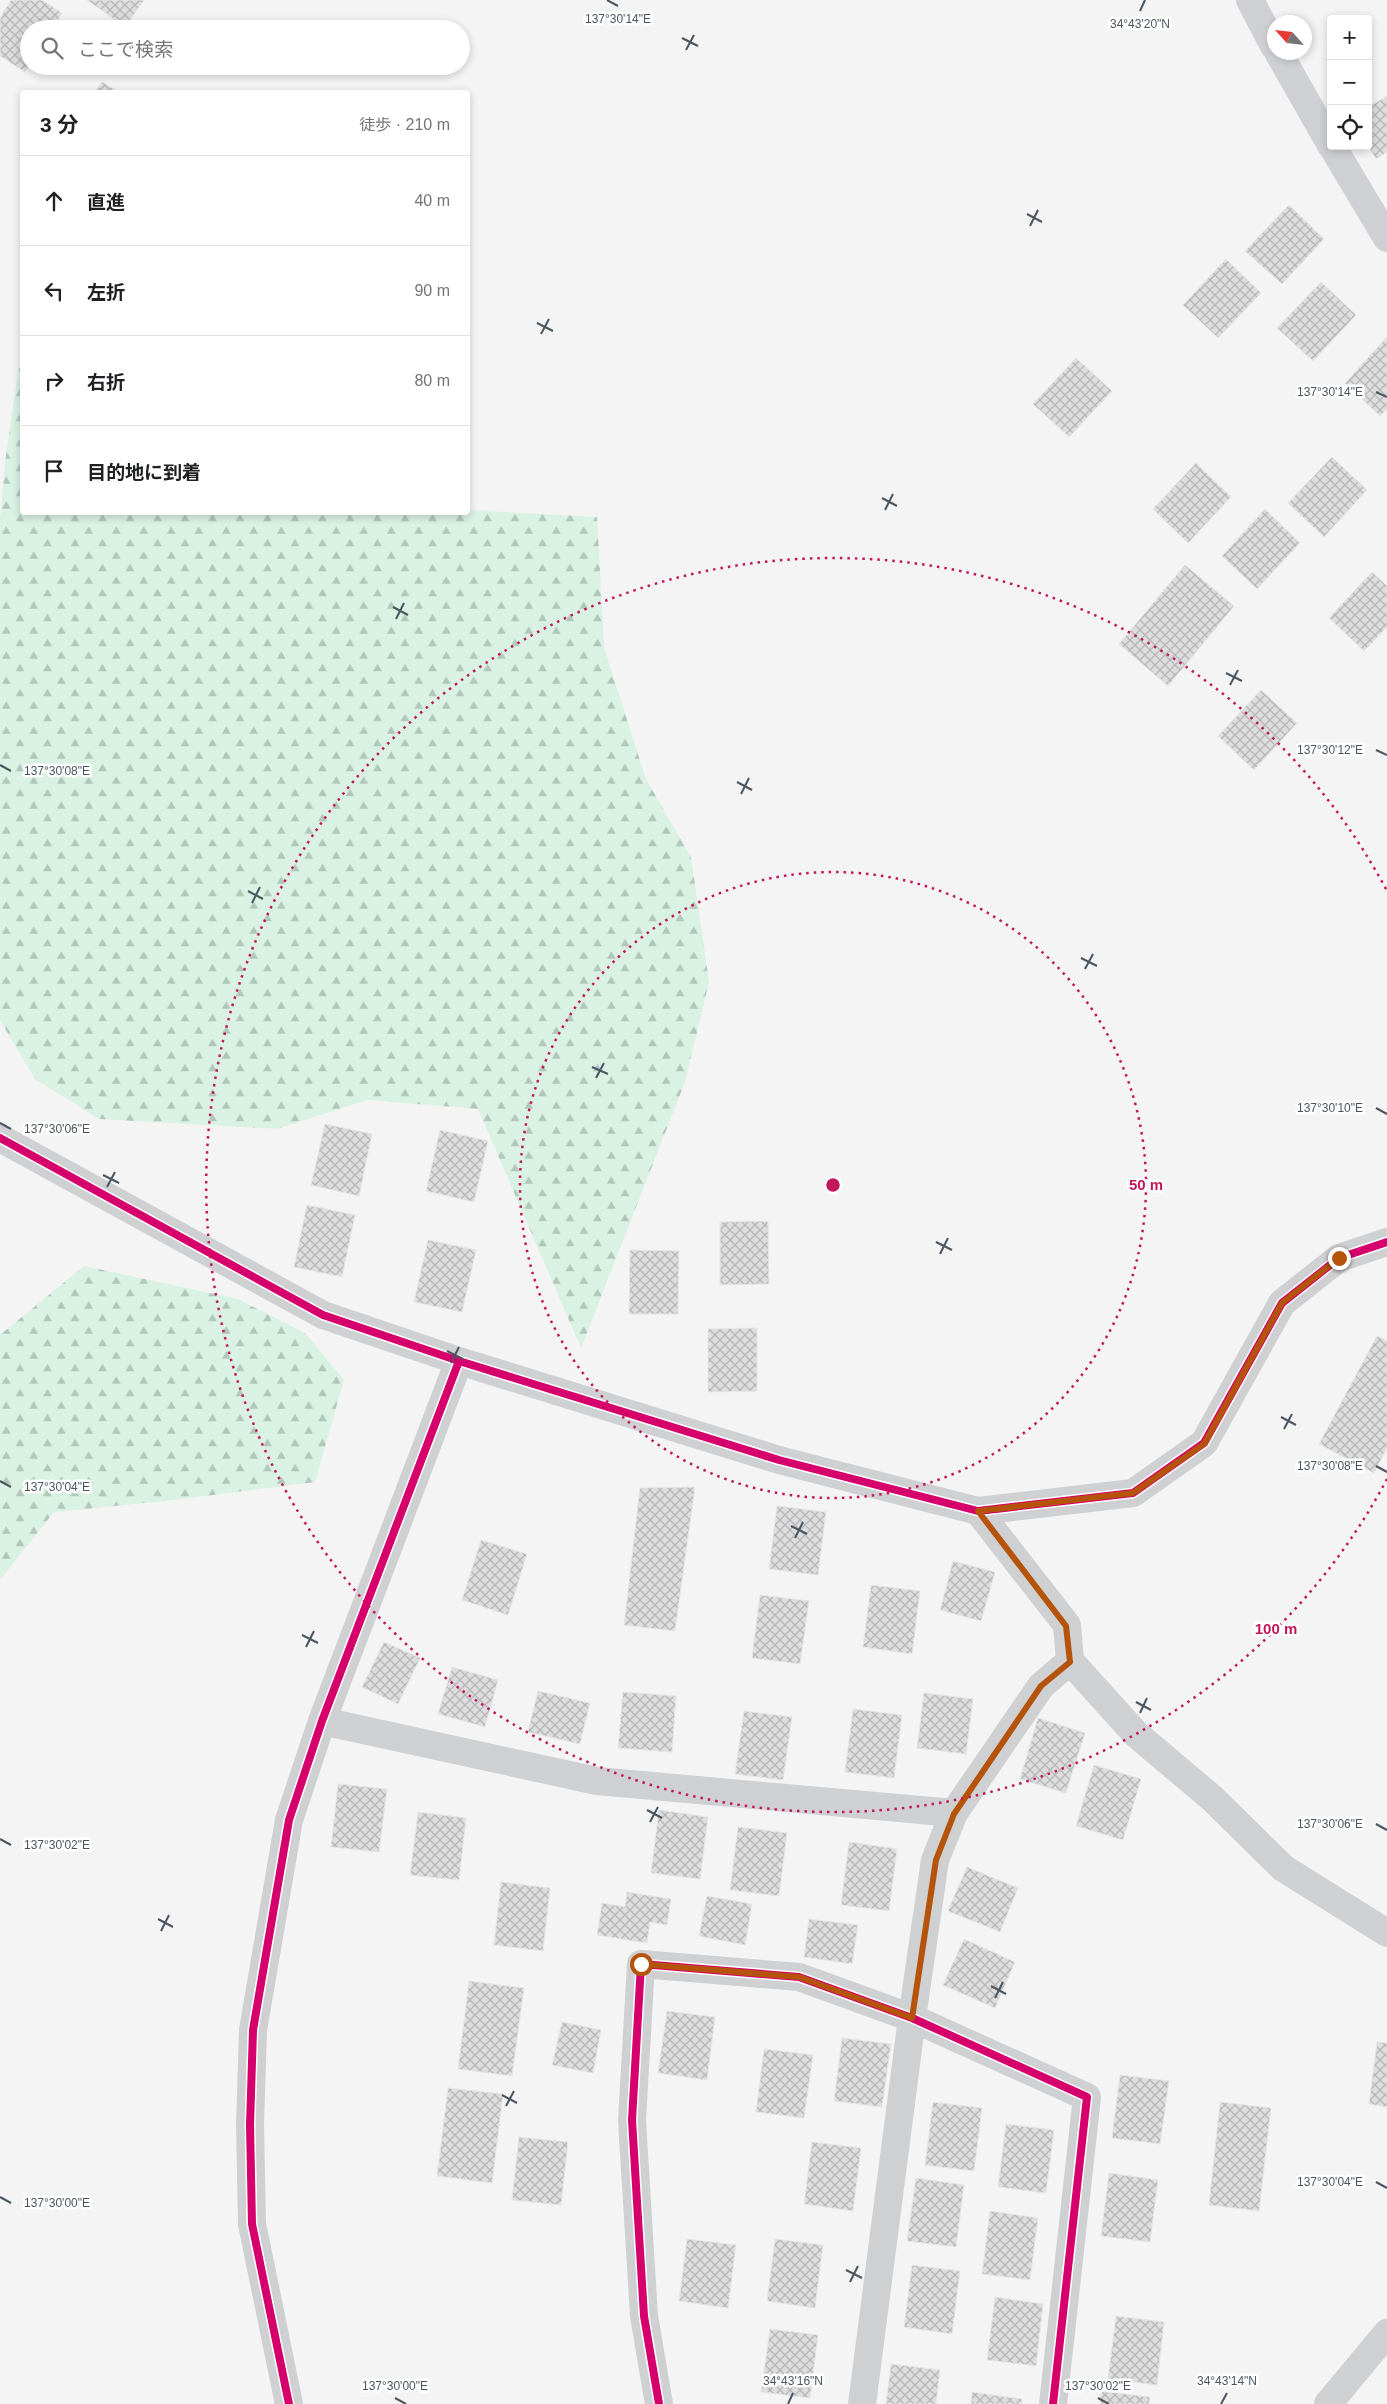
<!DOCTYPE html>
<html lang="ja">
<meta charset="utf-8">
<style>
:root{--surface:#fff;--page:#f2f2f2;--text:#202124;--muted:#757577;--line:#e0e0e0}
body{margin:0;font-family:Helvetica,"Noto Sans JP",sans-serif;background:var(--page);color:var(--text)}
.controls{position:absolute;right:15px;top:15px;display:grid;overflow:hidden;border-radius:5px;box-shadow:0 2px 8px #0003}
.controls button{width:45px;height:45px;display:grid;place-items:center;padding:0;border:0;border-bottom:1px solid var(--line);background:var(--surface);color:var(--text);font:25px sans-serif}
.compass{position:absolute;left:1267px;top:15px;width:45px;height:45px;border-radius:50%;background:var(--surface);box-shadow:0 2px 8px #0003;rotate:297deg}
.stop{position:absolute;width:15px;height:15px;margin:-11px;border:4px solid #b45309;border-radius:50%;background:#fff}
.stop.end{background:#b45309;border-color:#fff;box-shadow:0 1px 5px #0008}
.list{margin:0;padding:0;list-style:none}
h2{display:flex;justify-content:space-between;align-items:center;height:65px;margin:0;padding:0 20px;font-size:21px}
h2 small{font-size:16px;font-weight:400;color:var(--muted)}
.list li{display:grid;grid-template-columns:32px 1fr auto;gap:15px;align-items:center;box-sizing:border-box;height:90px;padding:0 20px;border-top:1px solid var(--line)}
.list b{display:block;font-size:19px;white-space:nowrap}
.list em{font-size:16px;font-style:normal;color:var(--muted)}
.icon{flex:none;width:28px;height:28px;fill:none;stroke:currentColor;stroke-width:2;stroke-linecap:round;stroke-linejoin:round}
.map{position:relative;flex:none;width:1387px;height:2404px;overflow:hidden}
.search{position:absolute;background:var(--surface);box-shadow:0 2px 8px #0003;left:20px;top:20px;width:450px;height:55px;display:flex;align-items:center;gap:12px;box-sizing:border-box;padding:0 18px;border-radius:28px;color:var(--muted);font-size:19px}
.panel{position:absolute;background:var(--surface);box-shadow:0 2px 8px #0003;left:20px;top:90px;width:450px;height:425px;border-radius:5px}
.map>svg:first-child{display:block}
.forest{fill:url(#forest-firs)}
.building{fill:url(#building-cross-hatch);stroke:#e5e6e7}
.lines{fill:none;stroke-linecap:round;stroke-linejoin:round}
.street{stroke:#ced0d2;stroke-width:28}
.secondary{stroke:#ced0d4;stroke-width:28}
.cycleway-casing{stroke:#fff;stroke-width:11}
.cycleway{stroke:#d6006c;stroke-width:8}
.route{stroke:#b45309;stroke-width:6}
.ticks{fill:none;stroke:#4a5661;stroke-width:2}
.ring{fill:none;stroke:#c2185b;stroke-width:2.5;stroke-dasharray:2.5 5}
.ticks-label{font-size:12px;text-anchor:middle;fill:#4a5661;stroke:#fff;stroke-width:5;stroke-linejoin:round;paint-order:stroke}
.centre{fill:#c2185b;stroke:#fff;stroke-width:2.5}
.ring-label{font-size:15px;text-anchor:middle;font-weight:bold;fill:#c2185b;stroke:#fff;stroke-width:5;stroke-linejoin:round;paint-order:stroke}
</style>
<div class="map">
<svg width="1387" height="2404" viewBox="0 0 1387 2404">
<defs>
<pattern id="forest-firs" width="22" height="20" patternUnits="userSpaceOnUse" patternTransform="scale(1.25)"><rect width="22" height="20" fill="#d9f2e3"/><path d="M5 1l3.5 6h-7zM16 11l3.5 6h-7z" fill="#b2c7bb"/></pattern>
<pattern id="building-cross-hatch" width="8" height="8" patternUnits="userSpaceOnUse" patternTransform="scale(1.25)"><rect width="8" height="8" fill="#ddddde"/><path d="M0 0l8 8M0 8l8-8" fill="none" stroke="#b5b6b7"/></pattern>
</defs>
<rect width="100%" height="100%" fill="#f4f4f4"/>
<path class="forest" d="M22,362V512H468V510L597,517L604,648L646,779L691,857L709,982L685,1082L581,1348L478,1109L367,1100L277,1129L99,1119L35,1079L0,1020V519L6,455L18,372Z
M84,1266L238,1299L305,1333L344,1380L315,1482L165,1501L54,1512L0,1580V1335Z"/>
<path class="building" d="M11,0H42L62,13L53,29H29V66L25,72L0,56V18Z
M87,0H144L125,27Z
M102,82L119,92H95Z
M1387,96V152L1376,159L1368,146V107Z
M1289,205L1324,239L1282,284L1245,251Z
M1226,259L1261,293L1218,338L1183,305Z
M1321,282L1356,315L1313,361L1277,328Z
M1387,337V409L1380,416L1345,383Z
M1076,358L1112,391L1069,437L1033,404Z
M1332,457L1367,490L1324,537L1288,503Z
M1196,463L1231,497L1188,543L1153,509Z
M1265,509L1300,543L1257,589L1222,556Z
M1185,565L1234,606L1168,686L1119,644Z
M1372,572L1387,586V627L1364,651L1329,618Z
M1261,690L1297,723L1254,770L1218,736Z
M325,1124L372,1134L359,1196L311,1185Z
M440,1130L488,1141L474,1202L426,1191Z
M307,1205L355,1215L342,1277L294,1267Z
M768,1221L769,1284L720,1285V1222Z
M428,1240L476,1250L462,1312L414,1302Z
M630,1250L679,1251L678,1314H629Z
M757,1328V1391L708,1392V1329Z
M1377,1336L1387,1341V1448L1374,1473L1319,1444Z
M695,1487L675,1631L624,1625L640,1488Z
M777,1506L826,1512L818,1575L769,1569Z
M481,1540L527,1554L508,1615L462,1600Z
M953,1561L995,1572L981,1621L940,1610Z
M871,1585L920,1591L912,1654L863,1647Z
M760,1595L809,1601L800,1664L752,1658Z
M384,1642L420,1658L398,1704L362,1687Z
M452,1667L498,1680L485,1727L438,1714Z
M538,1691L590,1703L580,1744L528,1732Z
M623,1692L676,1696L672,1752L618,1748Z
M924,1693L973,1699L966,1754L917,1748Z
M853,1709L902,1715L894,1778L845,1772Z
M744,1711L792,1717L783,1780L735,1774Z
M1038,1718L1085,1733L1066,1793L1020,1779Z
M1094,1765L1141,1779L1123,1840L1076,1826Z
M338,1784L387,1789L379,1852L331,1847Z
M659,1810L708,1817L700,1879L651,1873Z
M418,1812L466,1818L459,1880L410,1875Z
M738,1827L787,1833L779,1896L730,1890Z
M849,1842L897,1849L889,1911L841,1905Z
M967,1867L1018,1888L1000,1932L948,1911Z
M501,1882L550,1888L543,1951L494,1945Z
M627,1892L671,1899L667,1925L650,1922L647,1943L597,1935L602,1903L625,1907Z
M707,1896L752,1904L745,1945L699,1936Z
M809,1919L858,1925L852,1964L804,1957Z
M964,1939L1015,1962L995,2008L943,1985Z
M469,1981L524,1988L512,2076L458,2069Z
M667,2011L715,2017L707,2080L658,2073Z
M562,2022L601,2030L593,2073L552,2065Z
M842,2038L891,2044L882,2107L834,2101Z
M1377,2042L1387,2043V2107L1369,2104Z
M764,2049L813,2055L804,2118L756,2112Z
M1120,2075L1169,2081L1160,2144L1112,2138Z
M448,2088L503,2094L492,2183L437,2176Z
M933,2102L982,2108L974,2171L925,2165Z
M1220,2102L1271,2108L1259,2211L1209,2205Z
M1006,2124L1054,2130L1046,2193L998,2187Z
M519,2137L568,2142L561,2205L512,2200Z
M812,2142L861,2148L853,2211L804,2204Z
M1109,2173L1158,2180L1150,2242L1101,2236Z
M916,2178L964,2185L956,2247L907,2241Z
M990,2211L1038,2218L1030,2280L982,2274Z
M687,2239L736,2245L728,2308L679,2301Z
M775,2239L823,2245L815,2308L767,2301Z
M912,2265L960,2271L952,2334L904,2327Z
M995,2297L1043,2304L1036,2366L987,2360Z
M1116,2316L1164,2322L1157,2385L1108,2379Z
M770,2329L818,2335L810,2398L761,2392Z
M891,2364L940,2370L936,2404H886Z
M1102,2391L1150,2397L1149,2404H1100Z
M972,2392L1022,2399L1021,2404H971Z"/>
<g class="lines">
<path class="street" d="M0,1138L323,1315L459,1361L779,1460L978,1511L1133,1493L1204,1443L1282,1303L1339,1258L1387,1242
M978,1511L1067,1625L1070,1661L1136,1734L1213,1799L1283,1868L1387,1933
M322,1721L597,1781L954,1813
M289,2404L252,2224L250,2125L253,2030L289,1820L322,1721L459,1361
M659,2404L644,2316L632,2120L641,1964L799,1977L912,2018L1087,2097L1053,2404
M862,2404L912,2018L935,1860L954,1813L1041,1686L1070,1661
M1328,2404L1387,2333"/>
<path class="secondary" d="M1250,0L1274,46
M1278,52L1331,145
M1332,146L1387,238"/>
<defs>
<path id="cycleway" d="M0,1138L323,1315L459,1361L779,1460L978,1511L1133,1493L1204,1443L1282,1303L1339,1258L1387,1242
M289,2404L252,2224L250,2125L253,2030L289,1820L322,1721L459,1361
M659,2404L644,2316L632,2120L641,1964L799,1977L912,2018L1087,2097L1053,2404"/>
</defs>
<use href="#cycleway" class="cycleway-casing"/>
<use href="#cycleway" class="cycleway"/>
</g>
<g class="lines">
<path class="route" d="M641,1964L799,1977L912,2018L936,1860L954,1814L1041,1686L1070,1662L1066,1626L978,1511L1133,1493L1204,1444L1282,1303L1339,1258"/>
</g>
<path class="ticks" d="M607,0L618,6M1140,11L1145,0M682,38L698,46M686,50L694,35M1027,214L1042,222M1030,226L1038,210M537,323L553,331M541,334L549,319M1376,392L1387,397M882,498L897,506M885,510L893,494M393,607L408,615M396,619L404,603M1226,673L1242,681M1230,685L1238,670M1376,750L1387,755M0,765L11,771M737,782L752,790M741,794L749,778M248,891L263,899M252,903L260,887M1081,958L1097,966M1085,969L1093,954M592,1067L608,1074M596,1078L604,1063M1376,1108L1387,1114M0,1123L11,1129M103,1175L119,1183M107,1187L115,1172M936,1242L952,1250M940,1254L948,1238M447,1351L463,1359M451,1363L459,1347M1281,1417L1296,1425M1284,1429L1292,1414M1376,1466L1387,1472M0,1481L11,1487M791,1526L807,1534M795,1538L803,1522M302,1635L318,1643M306,1647L314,1631M1136,1702L1151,1710M1140,1713L1147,1698M647,1810L662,1818M650,1822L658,1807M1376,1824L1387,1830M0,1839L11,1845M158,1919L173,1927M161,1931L169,1915M991,1986L1006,1994M995,1998L1003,1982M502,2095L517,2103M506,2106L514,2091M1376,2182L1387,2188M0,2197L11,2203M846,2270L862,2278M850,2282L858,2266M395,2398L406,2404M1098,2398L1109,2404M788,2404L793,2393M1221,2404L1227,2393"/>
<g class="ring">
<circle cx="833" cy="1185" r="313"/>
<path d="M1387 1479A627 627 0 1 1 1387 891"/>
</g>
<g class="ticks-label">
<text x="618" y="23">137°30'14"E</text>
<text x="1140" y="28">34°43'20"N</text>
<text x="1330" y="396">137°30'14"E</text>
<text x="1330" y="754">137°30'12"E</text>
<text x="57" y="775">137°30'08"E</text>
<text x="1330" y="1112">137°30'10"E</text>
<text x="57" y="1133">137°30'06"E</text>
<text x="1330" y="1470">137°30'08"E</text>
<text x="57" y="1491">137°30'04"E</text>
<text x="1330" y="1828">137°30'06"E</text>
<text x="57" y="1849">137°30'02"E</text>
<text x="1330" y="2186">137°30'04"E</text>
<text x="57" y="2207">137°30'00"E</text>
<text x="793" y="2385">34°43'16"N</text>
<text x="1227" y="2385">34°43'14"N</text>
<text x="395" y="2390">137°30'00"E</text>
<text x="1098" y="2390">137°30'02"E</text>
</g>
<circle cx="833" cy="1185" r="8" class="centre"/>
<g class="ring-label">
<text x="1146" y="1190">50 m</text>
<text x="1276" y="1634">100 m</text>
</g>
</svg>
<div class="controls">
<button>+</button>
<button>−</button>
<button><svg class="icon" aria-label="locate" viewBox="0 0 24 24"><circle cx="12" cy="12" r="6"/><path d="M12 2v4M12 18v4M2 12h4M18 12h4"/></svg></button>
</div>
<svg class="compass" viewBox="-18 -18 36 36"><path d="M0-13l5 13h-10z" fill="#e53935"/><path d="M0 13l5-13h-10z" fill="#757577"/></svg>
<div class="stop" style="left:641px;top:1964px"></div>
<div class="stop end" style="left:1339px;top:1258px"></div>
<div class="search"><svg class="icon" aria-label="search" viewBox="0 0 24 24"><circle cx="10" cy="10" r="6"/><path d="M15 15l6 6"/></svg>ここで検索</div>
<section class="panel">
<h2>3 分<small>徒歩 · 210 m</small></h2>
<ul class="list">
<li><svg class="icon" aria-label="ahead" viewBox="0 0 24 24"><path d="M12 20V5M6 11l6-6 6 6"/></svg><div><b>直進</b></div><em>40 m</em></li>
<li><svg class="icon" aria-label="left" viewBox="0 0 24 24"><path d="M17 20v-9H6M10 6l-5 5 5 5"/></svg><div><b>左折</b></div><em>90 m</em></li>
<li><svg class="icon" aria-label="right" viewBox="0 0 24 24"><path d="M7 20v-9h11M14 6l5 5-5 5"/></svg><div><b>右折</b></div><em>80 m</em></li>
<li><svg class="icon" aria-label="arrive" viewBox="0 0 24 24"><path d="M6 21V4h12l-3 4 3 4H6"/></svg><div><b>目的地に到着</b></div></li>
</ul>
</section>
</div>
